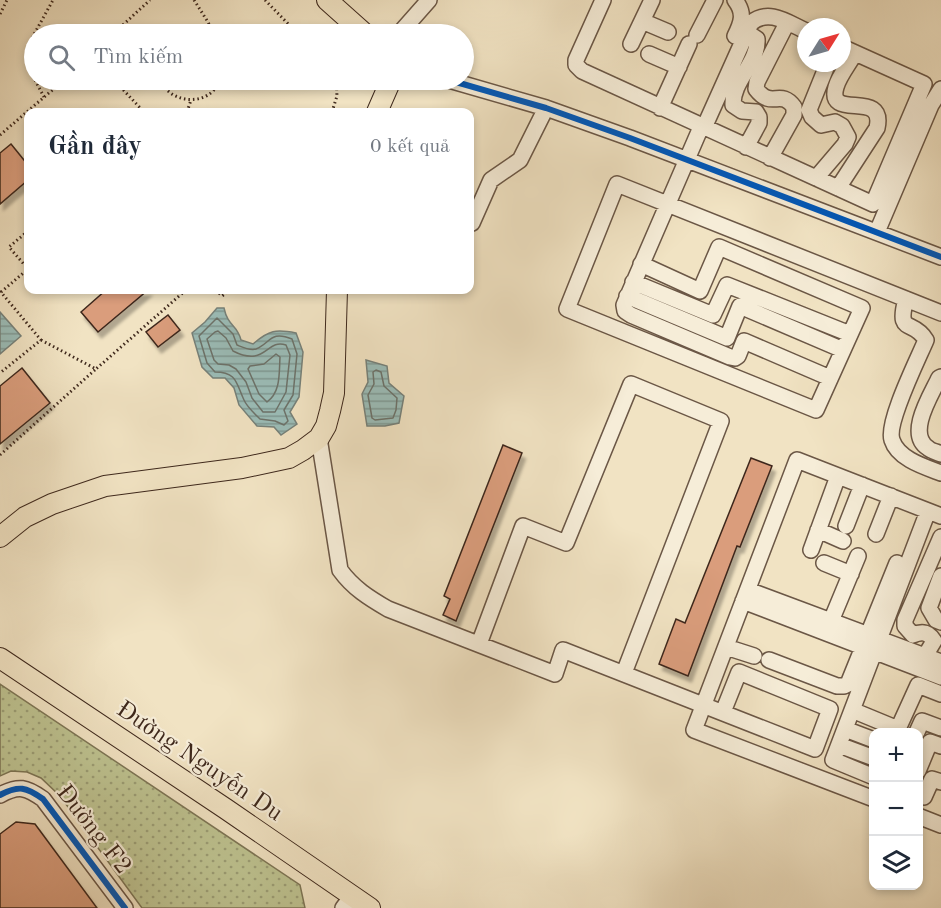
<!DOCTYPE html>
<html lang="vi">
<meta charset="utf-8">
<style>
:root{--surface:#fff;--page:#f2f2f3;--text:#1f2937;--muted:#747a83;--line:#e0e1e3}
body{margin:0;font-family:"Old Standard TT",serif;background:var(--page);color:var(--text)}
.controls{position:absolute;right:18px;bottom:18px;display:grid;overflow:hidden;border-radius:12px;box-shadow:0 3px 9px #0003}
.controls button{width:54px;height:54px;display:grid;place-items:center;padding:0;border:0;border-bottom:2px solid var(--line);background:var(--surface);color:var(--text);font:30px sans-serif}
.compass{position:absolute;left:797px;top:18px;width:54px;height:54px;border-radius:50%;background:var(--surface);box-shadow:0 3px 9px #0003;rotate:53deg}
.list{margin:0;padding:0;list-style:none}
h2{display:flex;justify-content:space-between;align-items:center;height:78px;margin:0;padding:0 24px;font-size:26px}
h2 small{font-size:20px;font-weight:400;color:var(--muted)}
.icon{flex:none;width:33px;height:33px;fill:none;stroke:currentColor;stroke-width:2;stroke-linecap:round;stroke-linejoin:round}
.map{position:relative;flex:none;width:941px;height:908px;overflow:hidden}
.search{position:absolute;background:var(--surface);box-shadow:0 3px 9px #0003;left:24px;top:24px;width:450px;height:66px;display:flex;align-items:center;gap:15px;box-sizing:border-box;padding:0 21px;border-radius:33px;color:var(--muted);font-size:22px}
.panel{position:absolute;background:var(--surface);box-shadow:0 3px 9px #0003;left:24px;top:108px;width:450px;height:186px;border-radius:12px}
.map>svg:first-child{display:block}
.grass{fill:url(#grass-dots);stroke:#7e7656;stroke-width:1.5}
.water{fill:url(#water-rules);stroke:#76817a;stroke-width:1.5}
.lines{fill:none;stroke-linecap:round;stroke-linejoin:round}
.shore{stroke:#6c726a;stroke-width:1.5}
.building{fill:#da9d7b;stroke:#3e281c;stroke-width:1.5;filter:url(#shadow)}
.minor-casing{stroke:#6b5746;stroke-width:18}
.major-casing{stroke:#3e281c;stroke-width:22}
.path{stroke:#3e281c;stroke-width:3;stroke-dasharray:1.5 3;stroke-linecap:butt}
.minor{stroke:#f6edd8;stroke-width:15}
.major{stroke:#f1e3c3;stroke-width:20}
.cycleway-casing{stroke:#f6edd8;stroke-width:10}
.cycleway{stroke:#0057b8;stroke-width:6}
.labels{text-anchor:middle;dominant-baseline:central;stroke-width:4.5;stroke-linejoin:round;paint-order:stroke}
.street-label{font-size:24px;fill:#3e281c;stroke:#f6edd8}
</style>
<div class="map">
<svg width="941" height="908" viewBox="0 0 941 908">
<defs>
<pattern id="grass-dots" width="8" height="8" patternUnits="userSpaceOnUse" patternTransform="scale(1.5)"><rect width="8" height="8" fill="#bec391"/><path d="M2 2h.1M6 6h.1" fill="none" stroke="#9c9e76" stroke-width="1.8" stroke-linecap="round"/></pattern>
<pattern id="water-rules" width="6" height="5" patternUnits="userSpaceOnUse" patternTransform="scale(1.5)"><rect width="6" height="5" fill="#9bbdb8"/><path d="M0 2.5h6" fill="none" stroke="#809a95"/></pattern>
<filter id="shadow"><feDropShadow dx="3.5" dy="6" stdDeviation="1.5" flood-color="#0004"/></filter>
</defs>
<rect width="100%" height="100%" fill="#f1e3c3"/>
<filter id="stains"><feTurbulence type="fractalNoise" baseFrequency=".00333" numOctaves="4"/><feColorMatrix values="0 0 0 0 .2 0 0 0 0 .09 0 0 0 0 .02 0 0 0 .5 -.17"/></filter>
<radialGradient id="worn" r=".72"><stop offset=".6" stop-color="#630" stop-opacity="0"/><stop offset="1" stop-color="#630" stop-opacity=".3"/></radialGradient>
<path class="grass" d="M0,684L300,885L305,908H142L60,796L41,778L27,772L11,771L0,776Z"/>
<path class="water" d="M217,308H224C228,327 237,324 241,340L253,344C269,330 276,329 296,333L303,352L299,397L290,412L297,424L281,435L274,427L257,426L239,405L234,388L225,378H213L202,367L192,333L205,322Z
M0,312L21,336L0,354Z
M366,360L387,366L389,383L404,396L399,423L385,426H367L362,394L368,382Z"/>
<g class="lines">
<path class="shore" d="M217,318L233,334L237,345C242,347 250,351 256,349C271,343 270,330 292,339L297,354L293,395L284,410L288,421L284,425L275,421L260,419C254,413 247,407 244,400C236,383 237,372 215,372L207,363L199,336Z
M218,331L226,338L233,351C266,368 266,338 286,345L290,355L286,392L275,412H263L252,398L246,382L236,369L229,365L218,364L214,360L207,339L215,332Z
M276,354L280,357C279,373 281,392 267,402L259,394L248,369L250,366L264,364Z
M376,370L381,372L384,386L397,398L396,410L393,418L375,420L372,418L368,395L374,384L373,372Z"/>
</g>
<path class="building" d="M11,144L28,165V180L0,204V153Z
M106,290H148L98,332L81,312Z
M168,315L180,330L158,347L146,332Z
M22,368L50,403L0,444V386Z
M503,445L522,453L456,621L443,615L450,599L444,596Z
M751,458L772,466L740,547L737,546L688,676L659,664L676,619L685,623Z
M16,822L35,824L97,908H0V834Z"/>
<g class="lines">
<defs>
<path id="minor" d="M603,0L576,60V65L582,71L873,204L924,84L842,47
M735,0C745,13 742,22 735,36
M642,21L668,32
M806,31C788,23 769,8 751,23L707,121L701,127L624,305L625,311L631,315L730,357L735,358L738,356L744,341L830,378
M399,34L429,0
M697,35L715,0
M746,36L751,35L757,39C759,62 732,81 733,105L742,111L756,112L759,117V123L746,147
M631,44L652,0
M649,54L679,67
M449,80L546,108L630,138L941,257
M660,108L689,44
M770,158L794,115V107C780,88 772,110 756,89L757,82L787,23
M816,178L845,144L848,137L842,126L835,122L821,125L812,117L809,110L828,63
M838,188L877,128C886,88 826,122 836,87C839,76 849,64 855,53
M472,223L491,180L520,160L546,108
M877,232L931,105L941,89
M641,264L700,291L719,247L862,308L816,410L567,309L617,184L941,313
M633,282L713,315L727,285L850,334
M627,296L727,338L740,306L843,350
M906,299C896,336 913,318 926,340C918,359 886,423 892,440C898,459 925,467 941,473
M941,377L939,378C931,395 906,434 928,448C931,451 937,452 941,454
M319,438L340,570C353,588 369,598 388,609L555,674L563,650L815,749L830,709L739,672L723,712
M846,526L862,485
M818,530L843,541
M876,534L891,496
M811,550L838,476
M824,563L851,574
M941,576L929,608L936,620L941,622
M748,590L941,662
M743,601L941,677
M831,621L858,556
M479,644L523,526L566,543L631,384L721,421L624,673
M726,647L754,656
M925,656L934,641C929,632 922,631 913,635L905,626V620L941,537
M769,660L837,686H844L848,684L897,563
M852,710L898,729L918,685L941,694
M845,729L874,740
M917,732L922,721L941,728
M839,745L874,758
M918,771L930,742L941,746
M874,777L833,760L928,511
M0,795C19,785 26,787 43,799L125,908
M918,795L924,797L932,779L941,782
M874,799L694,730L797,460L941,516
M918,816L941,825
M343,908L352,896"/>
<path id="major" d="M327,0L365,34
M377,112L391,80
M0,537L25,517L52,504L105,486L242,468L289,458L303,450L319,438L326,426L330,411L334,393L337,290
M0,658L226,809L370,908"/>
</defs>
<use href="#minor" class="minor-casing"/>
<use href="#major" class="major-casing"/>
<path class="path" d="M194,0L208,22L213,34
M265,0L298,34
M0,14L7,0
M113,34L150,0
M34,78L33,74L32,38L53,0
M35,80L44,97
M114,80L144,112
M160,80C171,105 210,107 220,80
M187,112L191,100
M332,112L337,96L336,80
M0,135L64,80
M28,231L9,247L28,269
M46,290L48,292L50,290
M216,290L222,296L230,290
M0,291L41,340L0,373
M1,292L28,269
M41,340L96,369L186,290
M0,455L96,369"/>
<use href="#minor" class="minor"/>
<use href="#major" class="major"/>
<defs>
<path id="cycleway" d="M449,80L546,108L630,138L941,257
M0,795C19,785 26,787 43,799L125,908"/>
</defs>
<use href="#cycleway" class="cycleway-casing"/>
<use href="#cycleway" class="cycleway"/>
</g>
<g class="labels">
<g class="street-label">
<text transform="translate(199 762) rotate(34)">Đường Nguyễn Du</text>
<text transform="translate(93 830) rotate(52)">Đường F2</text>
</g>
</g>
<rect width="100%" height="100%" filter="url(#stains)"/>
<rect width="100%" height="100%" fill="url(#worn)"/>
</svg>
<div class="controls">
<button>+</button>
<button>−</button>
<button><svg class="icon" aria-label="layers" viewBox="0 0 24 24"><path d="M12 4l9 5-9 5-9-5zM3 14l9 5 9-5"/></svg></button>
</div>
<svg class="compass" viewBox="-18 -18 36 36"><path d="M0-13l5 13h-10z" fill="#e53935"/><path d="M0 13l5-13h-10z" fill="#747a83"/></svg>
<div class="search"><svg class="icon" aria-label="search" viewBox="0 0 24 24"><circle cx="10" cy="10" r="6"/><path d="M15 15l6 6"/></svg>Tìm kiếm</div>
<section class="panel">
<h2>Gần đây<small>0 kết quả</small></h2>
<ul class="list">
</ul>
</section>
</div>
